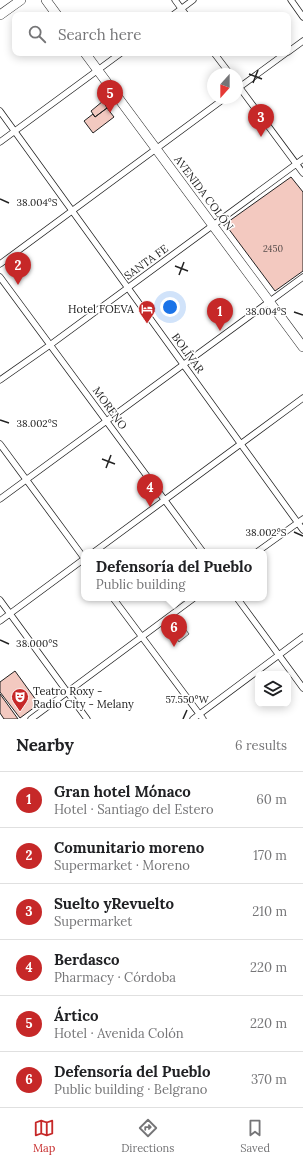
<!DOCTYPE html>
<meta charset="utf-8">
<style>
:root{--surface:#fff;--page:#f2f2f2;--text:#202124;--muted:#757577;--line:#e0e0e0;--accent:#c62828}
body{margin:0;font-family:Lora,serif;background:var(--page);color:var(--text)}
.controls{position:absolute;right:12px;bottom:12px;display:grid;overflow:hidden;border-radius:8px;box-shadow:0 2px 10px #0003}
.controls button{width:36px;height:36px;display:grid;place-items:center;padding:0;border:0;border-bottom:1px solid var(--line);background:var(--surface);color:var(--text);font:20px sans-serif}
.compass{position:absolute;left:207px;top:68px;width:36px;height:36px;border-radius:50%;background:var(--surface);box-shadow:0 2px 10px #0003;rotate:201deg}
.you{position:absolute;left:170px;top:307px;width:14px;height:14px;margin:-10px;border:3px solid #fff;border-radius:50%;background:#1a73e8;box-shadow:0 0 0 6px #1a73e833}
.badge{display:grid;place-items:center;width:26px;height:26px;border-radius:50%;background:var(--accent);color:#fff;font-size:13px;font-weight:700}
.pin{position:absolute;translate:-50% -33px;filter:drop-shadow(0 1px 2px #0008)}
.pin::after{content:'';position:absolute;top:21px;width:14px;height:12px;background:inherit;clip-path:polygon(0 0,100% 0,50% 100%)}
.popup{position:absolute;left:81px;top:549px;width:186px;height:52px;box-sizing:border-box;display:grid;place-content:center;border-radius:8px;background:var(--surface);filter:drop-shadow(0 1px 3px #0005);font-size:13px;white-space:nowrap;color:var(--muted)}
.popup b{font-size:15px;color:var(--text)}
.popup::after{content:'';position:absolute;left:50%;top:100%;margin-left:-8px;border:8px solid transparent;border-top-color:var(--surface)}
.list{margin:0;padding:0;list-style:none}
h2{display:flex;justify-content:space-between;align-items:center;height:52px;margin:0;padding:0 16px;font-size:17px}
h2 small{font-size:13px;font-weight:400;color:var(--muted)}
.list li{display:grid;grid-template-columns:26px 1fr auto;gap:12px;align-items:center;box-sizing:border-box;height:56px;padding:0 16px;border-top:1px solid var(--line)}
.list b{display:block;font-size:15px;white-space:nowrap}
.list p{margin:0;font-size:13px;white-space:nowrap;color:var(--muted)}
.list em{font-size:13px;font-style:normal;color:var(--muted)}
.icon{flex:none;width:22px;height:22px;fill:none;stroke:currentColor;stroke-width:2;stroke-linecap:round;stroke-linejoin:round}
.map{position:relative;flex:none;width:303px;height:719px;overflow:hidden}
.search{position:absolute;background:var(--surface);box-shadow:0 2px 10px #0003;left:12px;right:12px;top:12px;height:44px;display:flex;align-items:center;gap:10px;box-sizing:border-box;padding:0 14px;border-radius:8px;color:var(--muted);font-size:15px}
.sheet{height:388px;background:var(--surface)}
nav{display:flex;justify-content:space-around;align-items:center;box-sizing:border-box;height:56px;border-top:1px solid var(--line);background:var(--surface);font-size:11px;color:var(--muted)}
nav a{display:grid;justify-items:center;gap:2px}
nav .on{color:var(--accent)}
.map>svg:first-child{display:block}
.green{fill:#eee;stroke:#6f6f6f}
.building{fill:#f3c9c0;stroke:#222}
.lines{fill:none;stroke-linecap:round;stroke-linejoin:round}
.street-casing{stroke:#222;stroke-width:7}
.primary-casing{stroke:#222;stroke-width:10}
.street{stroke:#fff;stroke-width:5.5}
.primary{stroke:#fff;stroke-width:9}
.ticks{fill:none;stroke:#222;stroke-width:1.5}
.labels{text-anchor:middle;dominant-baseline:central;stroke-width:3;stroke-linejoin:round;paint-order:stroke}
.number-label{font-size:9px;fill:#564c4a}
.street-label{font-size:11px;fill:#222;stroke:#fff}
.poi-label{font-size:11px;fill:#222;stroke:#fff;text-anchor:end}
.ticks-label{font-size:10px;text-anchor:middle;fill:#222;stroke:#fff;stroke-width:3;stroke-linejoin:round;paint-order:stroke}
</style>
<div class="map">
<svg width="303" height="719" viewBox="0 0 303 719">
<rect width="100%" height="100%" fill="#fff"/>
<path class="green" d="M180,622L189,634L179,642L170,629Z"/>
<path class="building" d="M103,101L107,108L95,117L91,111Z
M107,108L114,117L93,133L84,121L93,114L95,117Z
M291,177L303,192V271L275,291L225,224Z
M15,671L39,704L20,718L0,692V682Z
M0,694L18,719H4L0,713Z"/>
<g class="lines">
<defs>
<path id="street" d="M175,0L186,15
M291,0L303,17
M173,15L193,0
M288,52L303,41
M214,53L230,74
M237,84L303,173
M237,89L286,53
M0,111L303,530
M0,142L121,53
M0,264L225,98
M0,277L203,552
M0,380L50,345L303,159
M0,444L84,558
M0,499L303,277
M94,552L303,398
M257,552L303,519
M113,598L203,719
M237,598L303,688
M0,600L87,719
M0,621L84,559
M31,719L194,598
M193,719L303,637"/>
<path id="primary" d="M46,0L57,15
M0,15L21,0
M85,53L303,347"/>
</defs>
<use href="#street" class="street-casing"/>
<use href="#primary" class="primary-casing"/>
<use href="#street" class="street"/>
<use href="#primary" class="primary"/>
</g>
<path class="ticks" d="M249,74L262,79M253,83L258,70M0,199L9,203M175,266L188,271M179,275L184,262M294,312L303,315M0,420L9,423M102,459L115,464M106,468L111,455M294,532L303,536M0,640L9,644M183,719L187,710"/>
<defs>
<symbol id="hotel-pin" viewBox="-11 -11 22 30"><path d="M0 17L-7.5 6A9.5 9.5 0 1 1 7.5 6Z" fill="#c62828" stroke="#fff"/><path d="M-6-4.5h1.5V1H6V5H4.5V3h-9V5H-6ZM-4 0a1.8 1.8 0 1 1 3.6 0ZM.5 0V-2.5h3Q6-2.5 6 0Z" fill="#fff"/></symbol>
<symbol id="theatre-pin" viewBox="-11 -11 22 30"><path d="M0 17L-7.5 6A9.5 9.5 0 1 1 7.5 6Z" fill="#c62828" stroke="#fff"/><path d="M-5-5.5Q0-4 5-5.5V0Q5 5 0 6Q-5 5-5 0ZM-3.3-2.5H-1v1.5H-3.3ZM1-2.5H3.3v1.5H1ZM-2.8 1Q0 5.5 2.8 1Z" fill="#fff"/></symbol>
</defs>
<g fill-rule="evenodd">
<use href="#hotel-pin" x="137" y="299" width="20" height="27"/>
<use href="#theatre-pin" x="10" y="687" width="20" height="27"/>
</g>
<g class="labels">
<g class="number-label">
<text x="273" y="248">2450</text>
</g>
<g class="street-label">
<text transform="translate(204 193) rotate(53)">AVENIDA COLÓN</text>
<text transform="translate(146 262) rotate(-36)">SANTA FE</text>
<text transform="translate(188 353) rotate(54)">BOLÍVAR</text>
<text transform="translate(110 408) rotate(54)">MORENO</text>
</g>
<g class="poi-label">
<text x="134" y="309">Hotel FOEVA</text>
<text x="33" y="691" text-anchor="start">Teatro Roxy -<tspan x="33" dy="13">Radio City - Melany</tspan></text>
</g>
</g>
<g class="ticks-label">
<text x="37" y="206">38.004°S</text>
<text x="266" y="315">38.004°S</text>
<text x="37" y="427">38.002°S</text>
<text x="266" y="536">38.002°S</text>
<text x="37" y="647">38.000°S</text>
<text x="187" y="703">57.550°W</text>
</g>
</svg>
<div class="controls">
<button><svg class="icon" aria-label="layers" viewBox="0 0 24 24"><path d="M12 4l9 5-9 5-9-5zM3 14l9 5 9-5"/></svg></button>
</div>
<svg class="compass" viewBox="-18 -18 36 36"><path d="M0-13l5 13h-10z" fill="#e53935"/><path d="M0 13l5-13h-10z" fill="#757577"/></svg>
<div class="you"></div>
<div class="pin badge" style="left:220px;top:331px">1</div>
<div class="pin badge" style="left:18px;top:285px">2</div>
<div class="pin badge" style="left:261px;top:137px">3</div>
<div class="pin badge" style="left:150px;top:507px">4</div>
<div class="pin badge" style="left:110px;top:113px">5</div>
<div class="pin badge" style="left:174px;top:647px">6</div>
<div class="popup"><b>Defensoría del Pueblo</b>Public building</div>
<div class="search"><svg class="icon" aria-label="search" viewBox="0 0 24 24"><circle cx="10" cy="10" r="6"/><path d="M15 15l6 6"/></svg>Search here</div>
</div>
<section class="sheet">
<h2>Nearby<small>6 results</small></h2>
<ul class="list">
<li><span class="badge">1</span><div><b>Gran hotel Mónaco</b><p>Hotel · Santiago del Estero</p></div><em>60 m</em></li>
<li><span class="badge">2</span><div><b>Comunitario moreno</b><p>Supermarket · Moreno</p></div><em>170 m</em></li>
<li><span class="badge">3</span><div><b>Suelto yRevuelto</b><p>Supermarket</p></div><em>210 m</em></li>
<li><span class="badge">4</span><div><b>Berdasco</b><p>Pharmacy · Córdoba</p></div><em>220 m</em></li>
<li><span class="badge">5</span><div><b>Ártico</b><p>Hotel · Avenida Colón</p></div><em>220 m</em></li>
<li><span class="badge">6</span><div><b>Defensoría del Pueblo</b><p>Public building · Belgrano</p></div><em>370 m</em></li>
</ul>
</section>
<nav>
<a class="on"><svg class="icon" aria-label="map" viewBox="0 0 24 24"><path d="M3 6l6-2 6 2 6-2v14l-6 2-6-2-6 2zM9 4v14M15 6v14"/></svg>Map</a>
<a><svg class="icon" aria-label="directions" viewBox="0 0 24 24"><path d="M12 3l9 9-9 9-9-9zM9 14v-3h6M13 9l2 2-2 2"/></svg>Directions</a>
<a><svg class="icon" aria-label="saved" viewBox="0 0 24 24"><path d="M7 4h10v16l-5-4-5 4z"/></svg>Saved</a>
</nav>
